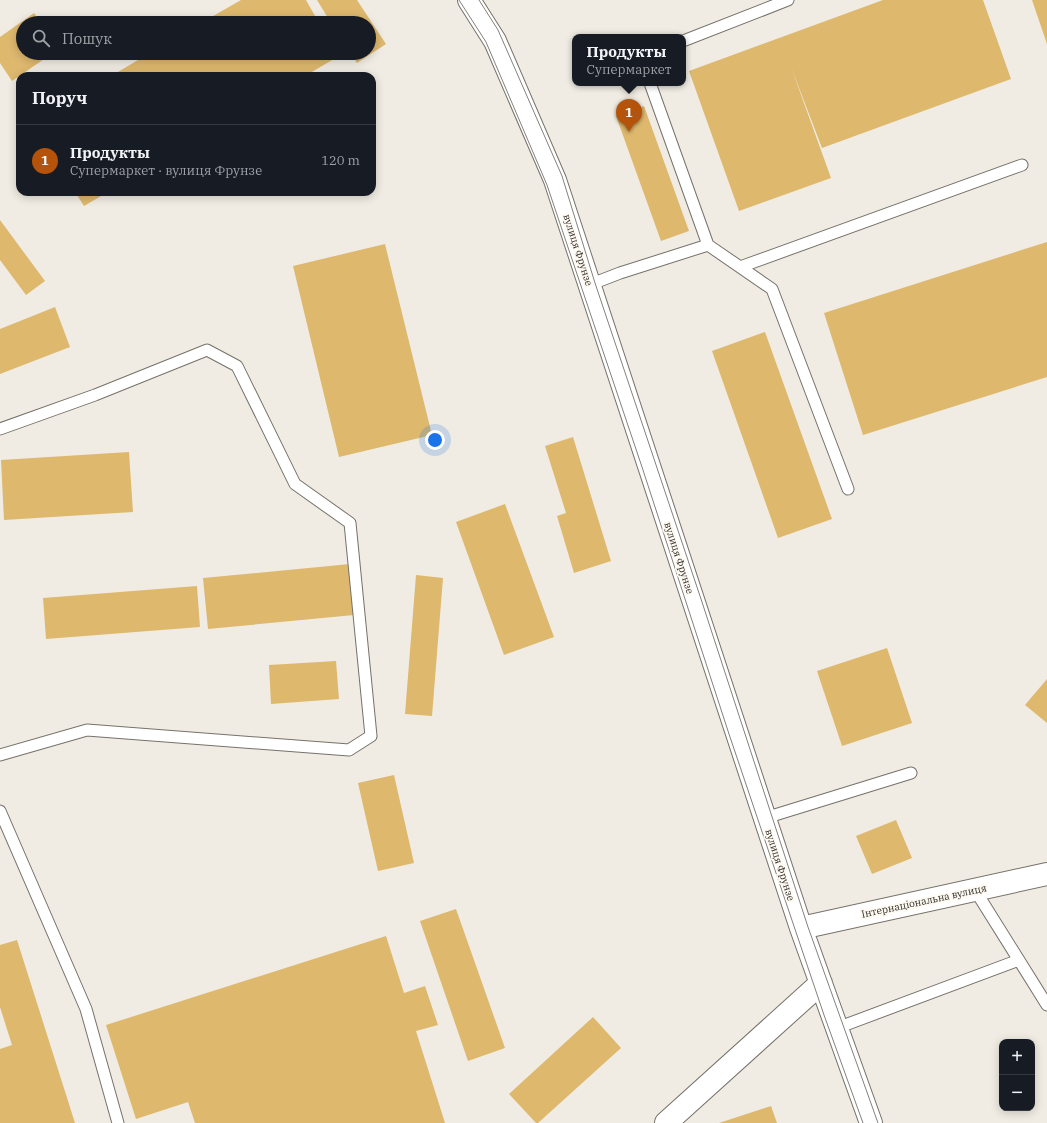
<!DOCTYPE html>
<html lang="uk">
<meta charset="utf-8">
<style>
:root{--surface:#171b24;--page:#242831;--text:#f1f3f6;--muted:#9ea1a6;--line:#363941;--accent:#b45309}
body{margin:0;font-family:"IBM Plex Serif",serif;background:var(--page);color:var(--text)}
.controls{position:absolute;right:12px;bottom:12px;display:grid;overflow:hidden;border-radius:8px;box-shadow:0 2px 10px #0003}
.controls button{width:36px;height:36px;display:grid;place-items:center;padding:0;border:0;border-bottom:1px solid var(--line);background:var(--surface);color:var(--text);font:20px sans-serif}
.you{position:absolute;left:435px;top:440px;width:14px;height:14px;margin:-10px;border:3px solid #fff;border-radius:50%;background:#1a73e8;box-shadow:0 0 0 6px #1a73e833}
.badge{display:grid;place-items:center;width:26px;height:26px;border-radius:50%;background:var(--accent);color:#fff;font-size:13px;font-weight:700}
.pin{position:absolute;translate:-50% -33px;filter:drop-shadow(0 1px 2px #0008)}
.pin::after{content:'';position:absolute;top:21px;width:14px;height:12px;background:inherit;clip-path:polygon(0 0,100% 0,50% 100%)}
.popup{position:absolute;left:572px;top:34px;width:114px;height:52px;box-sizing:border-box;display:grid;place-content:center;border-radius:8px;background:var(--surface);filter:drop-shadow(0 1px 3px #0005);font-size:13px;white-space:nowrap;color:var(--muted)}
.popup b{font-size:15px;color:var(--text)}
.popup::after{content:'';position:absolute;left:50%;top:100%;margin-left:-8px;border:8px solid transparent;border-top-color:var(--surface)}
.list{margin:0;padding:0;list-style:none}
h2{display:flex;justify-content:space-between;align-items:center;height:52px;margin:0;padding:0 16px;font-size:17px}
h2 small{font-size:13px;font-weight:400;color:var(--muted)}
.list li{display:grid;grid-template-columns:26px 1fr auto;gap:12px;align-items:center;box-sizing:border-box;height:72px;padding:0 16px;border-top:1px solid var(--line)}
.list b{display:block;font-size:15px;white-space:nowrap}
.list p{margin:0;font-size:13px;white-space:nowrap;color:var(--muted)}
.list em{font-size:13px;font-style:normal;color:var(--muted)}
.icon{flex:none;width:22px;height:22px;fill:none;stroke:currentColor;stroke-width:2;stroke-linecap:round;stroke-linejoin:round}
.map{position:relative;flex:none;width:1047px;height:1123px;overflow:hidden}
.search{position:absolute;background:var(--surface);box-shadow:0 2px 10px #0003;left:16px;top:16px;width:360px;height:44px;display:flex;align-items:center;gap:10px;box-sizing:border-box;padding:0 14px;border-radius:22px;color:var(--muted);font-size:15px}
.panel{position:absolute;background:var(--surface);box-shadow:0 2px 10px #0003;left:16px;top:72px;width:360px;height:124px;border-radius:12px}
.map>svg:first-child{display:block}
.building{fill:#deb86d}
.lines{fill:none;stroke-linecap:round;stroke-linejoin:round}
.lane-casing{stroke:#76726a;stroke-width:13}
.street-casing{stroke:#76726a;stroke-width:24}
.lane{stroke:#fff;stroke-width:11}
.street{stroke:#fff;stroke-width:22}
.tram{stroke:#84817c;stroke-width:1}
.labels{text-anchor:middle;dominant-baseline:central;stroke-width:3.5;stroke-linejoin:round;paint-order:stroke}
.street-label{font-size:10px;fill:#302e2b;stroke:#fef9f0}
</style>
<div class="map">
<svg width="1047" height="1123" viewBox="0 0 1047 1123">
<rect width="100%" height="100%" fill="#f0ece3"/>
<path class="building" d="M241,0H306L319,23H201Z
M317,0H357L386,44L357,63L350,53H369V23H331Z
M883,0H983L1011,79L822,148L791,67L831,178L739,211L689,71Z
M1032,0H1047V44Z
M34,13L41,23H23V53H53L12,81L0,63V37Z
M150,53H337L339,56L305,76H111Z
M644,106L689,231L661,241L616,116Z
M75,192H108L84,206Z
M0,220L45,281L26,295L0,260Z
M1047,242V377L863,435L824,313Z
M385,244L432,435L339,457L293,266Z
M55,307L70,347L0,374V329Z
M765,332L832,519L778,538L712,351Z
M573,437L611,561L574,573L557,516L566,513L545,446Z
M129,452L133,512L4,520L1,460Z
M505,504L554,637L504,655L456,522Z
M350,564L354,615L208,629L203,578Z
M416,575L443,578L432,716L405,714Z
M197,586L200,627L46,639L43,598Z
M887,648L912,723L842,746L817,671Z
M336,661L339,699L271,704L269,665Z
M1047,679V723L1025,705Z
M394,775L414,863L378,871L358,783Z
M896,820L912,858L872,874L856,836Z
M456,909L505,1048L468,1061L420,921Z
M386,936L404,993L425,986L438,1025L416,1031L445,1123H195L188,1102L136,1119L106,1025Z
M17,940L75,1123H0V1049L12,1045L0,1007V945Z
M593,1017L621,1048L538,1123H536L509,1094Z
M771,1106L777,1123H719Z"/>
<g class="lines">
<defs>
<path id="lane" d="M683,41L788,0
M708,245L772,289L848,489
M740,267L1022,165
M589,285L620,273L708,245L650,83
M0,429L95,395L207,350L237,366L295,484L350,523L371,736L349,750L87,730L0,755
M0,811L86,1009L118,1123
M765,818L911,773
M975,890L1047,1005
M837,1028L1019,960"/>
<path id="street" d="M469,0L495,41L555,180L801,928L871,1123
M801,928L1047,874
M666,1123L821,983"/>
</defs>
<use href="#lane" class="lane-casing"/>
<use href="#street" class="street-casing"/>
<use href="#lane" class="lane"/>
<use href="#street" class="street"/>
<path class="tram" d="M459,0L486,42L547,185L642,467L729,734L824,1015L863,1123
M479,0L498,30L562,176L595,283L701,599L808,927L878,1123"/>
</g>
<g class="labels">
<g class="street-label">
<text transform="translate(578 250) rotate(72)">вулиця Фрунзе</text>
<text transform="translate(679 558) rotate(72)">вулиця Фрунзе</text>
<text transform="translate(780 865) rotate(72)">вулиця Фрунзе</text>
<text transform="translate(924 901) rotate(-12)">Інтернаціональна вулиця</text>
</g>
</g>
</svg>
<div class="controls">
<button>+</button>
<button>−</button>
</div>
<div class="you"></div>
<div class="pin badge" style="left:629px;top:132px">1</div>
<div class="popup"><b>Продукты</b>Супермаркет</div>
<div class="search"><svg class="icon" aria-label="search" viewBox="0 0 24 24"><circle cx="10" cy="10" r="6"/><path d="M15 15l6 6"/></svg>Пошук</div>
<section class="panel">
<h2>Поруч<small></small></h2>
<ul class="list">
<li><span class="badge">1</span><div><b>Продукты</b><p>Супермаркет · вулиця Фрунзе</p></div><em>120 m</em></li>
</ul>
</section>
</div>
